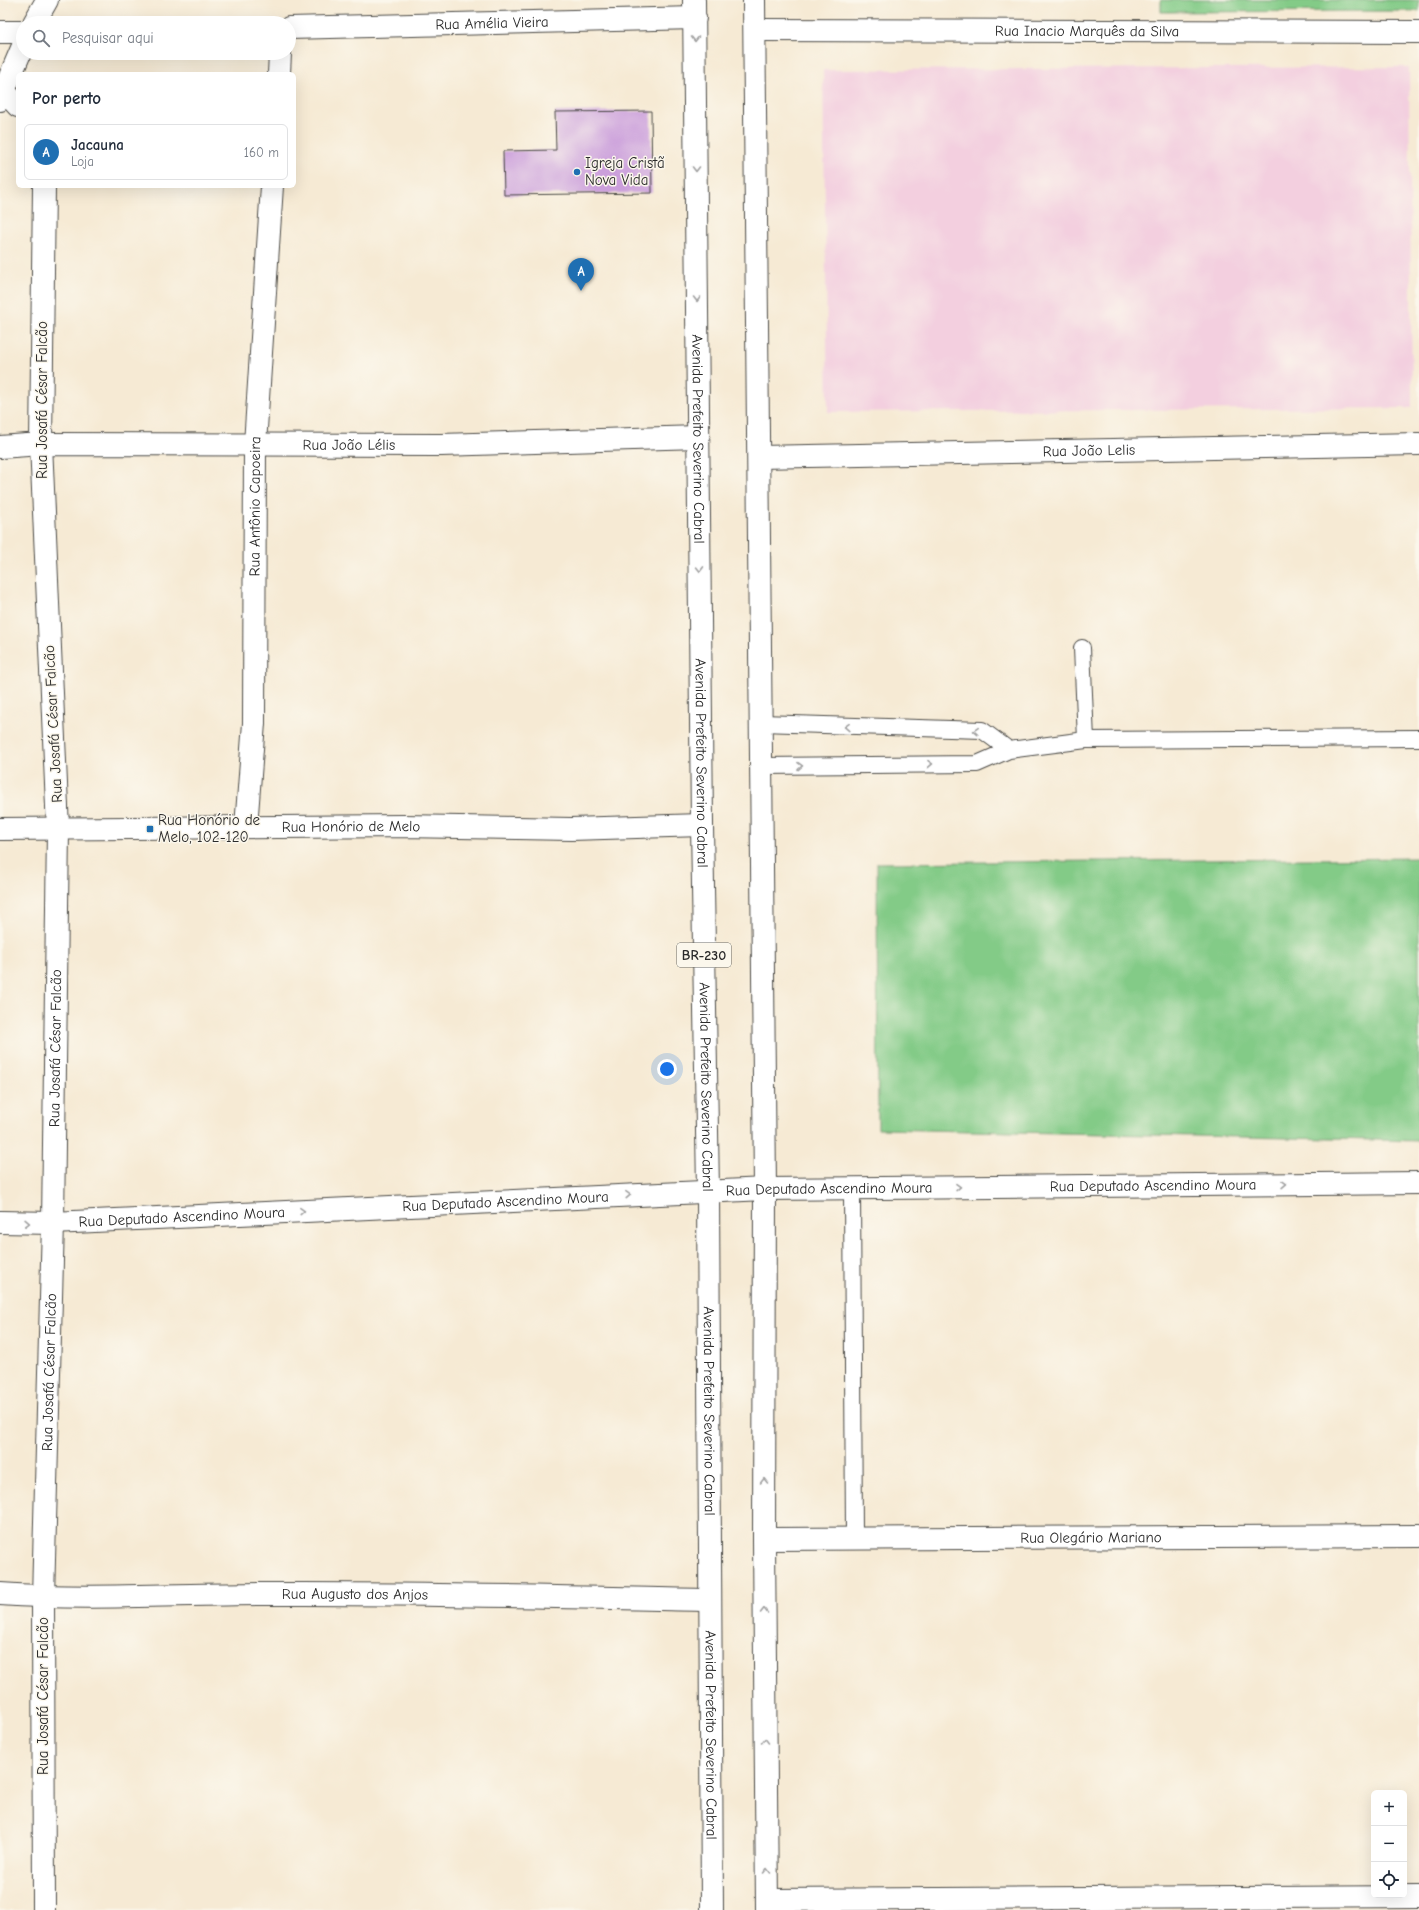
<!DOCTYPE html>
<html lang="pt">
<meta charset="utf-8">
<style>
:root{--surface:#fff;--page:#f6f6f7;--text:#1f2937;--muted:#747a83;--line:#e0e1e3;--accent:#1f6fb2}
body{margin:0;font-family:"Comic Neue",sans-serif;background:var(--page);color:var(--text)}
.controls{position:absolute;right:12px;bottom:12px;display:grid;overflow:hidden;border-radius:6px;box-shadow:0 4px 16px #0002}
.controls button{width:36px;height:36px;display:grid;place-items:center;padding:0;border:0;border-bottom:1px solid var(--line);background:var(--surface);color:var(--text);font:20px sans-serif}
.you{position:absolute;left:667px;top:1069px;width:14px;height:14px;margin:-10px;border:3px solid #fff;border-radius:50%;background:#1a73e8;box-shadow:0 0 0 6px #1a73e833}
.badge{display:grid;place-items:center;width:26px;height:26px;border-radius:50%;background:var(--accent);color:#fff;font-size:13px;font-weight:700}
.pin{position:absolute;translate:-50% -33px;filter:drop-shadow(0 1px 2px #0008)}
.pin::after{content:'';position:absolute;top:21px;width:14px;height:12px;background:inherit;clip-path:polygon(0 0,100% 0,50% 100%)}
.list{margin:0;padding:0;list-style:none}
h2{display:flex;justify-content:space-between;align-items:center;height:52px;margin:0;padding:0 16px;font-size:17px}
h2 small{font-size:13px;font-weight:400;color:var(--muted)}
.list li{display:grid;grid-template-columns:26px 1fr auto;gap:12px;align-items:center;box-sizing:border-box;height:56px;margin:0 8px 8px;padding:0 8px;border:1px solid var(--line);border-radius:6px}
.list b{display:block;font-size:15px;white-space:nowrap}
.list p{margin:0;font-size:13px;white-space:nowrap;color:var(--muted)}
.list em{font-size:13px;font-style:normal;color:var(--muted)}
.icon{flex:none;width:22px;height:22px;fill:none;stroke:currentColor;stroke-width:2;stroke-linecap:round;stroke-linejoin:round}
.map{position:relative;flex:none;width:1419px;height:1910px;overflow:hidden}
.search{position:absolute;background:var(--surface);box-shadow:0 4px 16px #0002;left:16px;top:16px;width:280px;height:44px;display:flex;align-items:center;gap:10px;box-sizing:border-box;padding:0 14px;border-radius:22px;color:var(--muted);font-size:15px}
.panel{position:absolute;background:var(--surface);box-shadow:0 4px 16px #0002;left:16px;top:72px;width:280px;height:116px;border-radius:6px}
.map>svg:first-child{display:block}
.built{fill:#f3cfdf}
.green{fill:#83cb87;stroke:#577b59}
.building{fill:#cb9fdb}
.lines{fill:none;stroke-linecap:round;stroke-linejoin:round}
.lane-casing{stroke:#494844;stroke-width:18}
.street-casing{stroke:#494844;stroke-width:24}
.secondary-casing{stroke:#494844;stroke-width:24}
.primary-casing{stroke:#494844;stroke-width:24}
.lane{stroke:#fff;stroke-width:16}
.street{stroke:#fff;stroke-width:22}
.secondary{stroke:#fff;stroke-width:22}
.primary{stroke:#fff;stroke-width:22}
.oneway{stroke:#a0a0a0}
.poi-dot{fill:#1f6fb2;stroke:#fbf7ec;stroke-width:1.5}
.labels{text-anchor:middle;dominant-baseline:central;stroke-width:3;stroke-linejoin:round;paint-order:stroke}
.shield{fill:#fbf7ec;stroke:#696865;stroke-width:1}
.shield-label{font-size:14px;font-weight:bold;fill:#2b2b2b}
.street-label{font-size:15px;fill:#2b2b2b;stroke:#fbf7ec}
.poi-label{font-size:15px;fill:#2b2b2b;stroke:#fbf7ec;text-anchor:start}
</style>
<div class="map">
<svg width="1419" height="1910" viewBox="0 0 1419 1910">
<rect width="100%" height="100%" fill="#fbf7ec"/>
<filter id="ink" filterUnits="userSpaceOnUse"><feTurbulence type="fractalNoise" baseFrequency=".025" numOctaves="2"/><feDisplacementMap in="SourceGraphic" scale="8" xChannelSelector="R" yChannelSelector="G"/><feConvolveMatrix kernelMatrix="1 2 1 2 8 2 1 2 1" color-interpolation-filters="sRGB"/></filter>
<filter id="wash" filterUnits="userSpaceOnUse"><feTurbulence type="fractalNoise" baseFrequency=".012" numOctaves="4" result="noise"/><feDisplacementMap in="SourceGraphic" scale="16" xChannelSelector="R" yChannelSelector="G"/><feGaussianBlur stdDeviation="0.9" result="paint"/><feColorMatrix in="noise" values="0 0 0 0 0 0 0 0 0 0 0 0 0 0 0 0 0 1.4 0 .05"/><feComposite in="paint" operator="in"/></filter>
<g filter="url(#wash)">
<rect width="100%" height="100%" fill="#f6ead4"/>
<path class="built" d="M1409,67L1412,408L828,412L823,70Z"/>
<path class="green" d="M1161,0H1419V11L1161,12Z
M1419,858V1141L878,1129L877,863Z"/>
<g id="blocks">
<path class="building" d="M651,111L652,193L504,195L503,151L556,150L555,112Z"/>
</g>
</g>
<g filter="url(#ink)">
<use href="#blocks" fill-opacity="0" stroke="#494844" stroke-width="1"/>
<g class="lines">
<defs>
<path id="lane" d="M1082,648L1086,740
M761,723L982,730L1009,750
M761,766L977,764L1009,750L1086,740L1419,738
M852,1188L854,1538"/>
<g id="street">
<path id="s1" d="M289,28L695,18"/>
<path id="s2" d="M755,30L1419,32"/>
<path d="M0,32H23"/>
<path d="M279,74L280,53"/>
<path d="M4,91L18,106"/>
<path id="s3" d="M0,447L41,444L441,445L698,437"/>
<path id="s4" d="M759,457L1419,444"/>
<path id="s5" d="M246,827L254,723L255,444L272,186"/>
<path id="s6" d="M0,829L403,826L571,829L702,825"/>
<path id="s7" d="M0,1222L53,1223L765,1189L1419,1183"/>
<path id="s8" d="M764,1539L1419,1536"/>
<path id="s9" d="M0,1594C89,1600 178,1594 267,1594C414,1593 562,1597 709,1600"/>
<path d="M767,1900L1419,1896"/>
<path id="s10" d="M44,1910L43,1597L53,1223L58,829L41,444L44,186"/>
</g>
<path id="secondary" d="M34,23L47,0
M0,100L23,46"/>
<g id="primary">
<path id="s11" d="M694,0L702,825L708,1191L712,1910"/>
<path d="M754,0L765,1189L764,1539L767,1910"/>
</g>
</defs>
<use href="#lane" class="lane-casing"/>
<use href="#street" class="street-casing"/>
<use href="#secondary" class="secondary-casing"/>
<use href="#primary" class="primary-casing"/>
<use href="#lane" class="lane"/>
<use href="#street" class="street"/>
<use href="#secondary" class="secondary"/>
<use href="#primary" class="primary"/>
</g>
<defs><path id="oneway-chevron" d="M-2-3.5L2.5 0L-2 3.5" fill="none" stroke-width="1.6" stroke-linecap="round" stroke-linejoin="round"/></defs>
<g class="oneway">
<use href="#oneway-chevron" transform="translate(695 39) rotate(90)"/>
<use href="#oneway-chevron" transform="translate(696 169) rotate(90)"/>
<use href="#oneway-chevron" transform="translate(697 299) rotate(90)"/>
<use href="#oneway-chevron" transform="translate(700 569) rotate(89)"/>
<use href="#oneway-chevron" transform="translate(847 727) rotate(-178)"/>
<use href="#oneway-chevron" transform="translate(976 731) rotate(-176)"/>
<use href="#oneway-chevron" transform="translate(930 764) rotate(-1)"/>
<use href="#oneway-chevron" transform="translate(800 766) rotate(-1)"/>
<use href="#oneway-chevron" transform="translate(1284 1184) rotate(-1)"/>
<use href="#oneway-chevron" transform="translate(958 1187) rotate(-1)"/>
<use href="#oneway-chevron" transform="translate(628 1195) rotate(-3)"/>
<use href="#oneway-chevron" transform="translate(302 1211) rotate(-3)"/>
<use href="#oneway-chevron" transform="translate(27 1223) rotate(1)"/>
<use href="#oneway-chevron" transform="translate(764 1481) rotate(-90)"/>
<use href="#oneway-chevron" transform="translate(764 1611) rotate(-90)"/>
<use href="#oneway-chevron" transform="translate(765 1741) rotate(-90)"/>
<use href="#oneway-chevron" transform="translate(767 1871) rotate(-90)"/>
</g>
</g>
<g class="poi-dot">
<circle cx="577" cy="172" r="4"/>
<rect x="146" y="825" width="8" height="8" rx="2"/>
</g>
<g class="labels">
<rect class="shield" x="677" y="943" width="54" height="24" rx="3"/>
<g class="shield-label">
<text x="704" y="955">BR-230</text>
</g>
<g class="street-label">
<text stroke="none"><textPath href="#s1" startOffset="203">Rua Amélia Vieira</textPath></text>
<text stroke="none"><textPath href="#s2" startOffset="332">Rua Inacio Marquês da Silva</textPath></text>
<text transform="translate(42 400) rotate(-90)">Rua Josafá César Falcão</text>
<text stroke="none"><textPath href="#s11" startOffset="439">Avenida Prefeito Severino Cabral</textPath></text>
<text stroke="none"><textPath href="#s3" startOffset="349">Rua João Lélis</textPath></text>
<text stroke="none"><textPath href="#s4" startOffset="330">Rua João Lelis</textPath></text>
<text stroke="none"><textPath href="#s5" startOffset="321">Rua Antônio Capoeira</textPath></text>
<text transform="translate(53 724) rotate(-93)">Rua Josafá César Falcão</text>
<text stroke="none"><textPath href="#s11" startOffset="763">Avenida Prefeito Severino Cabral</textPath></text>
<text stroke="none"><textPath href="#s6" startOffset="351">Rua Honório de Melo</textPath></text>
<text stroke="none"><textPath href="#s10" startOffset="862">Rua Josafá César Falcão</textPath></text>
<text stroke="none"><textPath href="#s11" startOffset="1087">Avenida Prefeito Severino Cabral</textPath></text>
<text stroke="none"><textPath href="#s7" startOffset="1154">Rua Deputado Ascendino Moura</textPath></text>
<text stroke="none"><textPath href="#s7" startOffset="830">Rua Deputado Ascendino Moura</textPath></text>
<text stroke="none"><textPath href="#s7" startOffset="506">Rua Deputado Ascendino Moura</textPath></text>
<text stroke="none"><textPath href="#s7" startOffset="182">Rua Deputado Ascendino Moura</textPath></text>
<text stroke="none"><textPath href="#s10" startOffset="538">Rua Josafá César Falcão</textPath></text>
<text stroke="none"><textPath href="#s11" startOffset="1411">Avenida Prefeito Severino Cabral</textPath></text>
<text stroke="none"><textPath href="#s8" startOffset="327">Rua Olegário Mariano</textPath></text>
<text stroke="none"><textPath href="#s9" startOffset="355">Rua Augusto dos Anjos</textPath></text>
<text transform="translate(43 1696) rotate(-90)">Rua Josafá César Falcão</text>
<text stroke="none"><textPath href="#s11" startOffset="1735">Avenida Prefeito Severino Cabral</textPath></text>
</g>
<g class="poi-label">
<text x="585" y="163">Igreja Cristã<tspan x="585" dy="17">Nova Vida</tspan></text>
<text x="158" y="820">Rua Honório de<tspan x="158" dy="17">Melo, 102-120</tspan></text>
</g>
</g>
</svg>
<div class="controls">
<button>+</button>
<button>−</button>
<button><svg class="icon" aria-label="locate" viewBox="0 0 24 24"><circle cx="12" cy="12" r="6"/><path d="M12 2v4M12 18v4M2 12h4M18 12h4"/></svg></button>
</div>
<div class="you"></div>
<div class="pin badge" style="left:581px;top:291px">A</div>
<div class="search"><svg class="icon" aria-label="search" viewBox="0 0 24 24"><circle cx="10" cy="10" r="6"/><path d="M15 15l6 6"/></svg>Pesquisar aqui</div>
<section class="panel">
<h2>Por perto<small></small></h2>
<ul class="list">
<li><span class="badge">A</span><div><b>Jacauna</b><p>Loja</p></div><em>160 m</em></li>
</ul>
</section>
</div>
